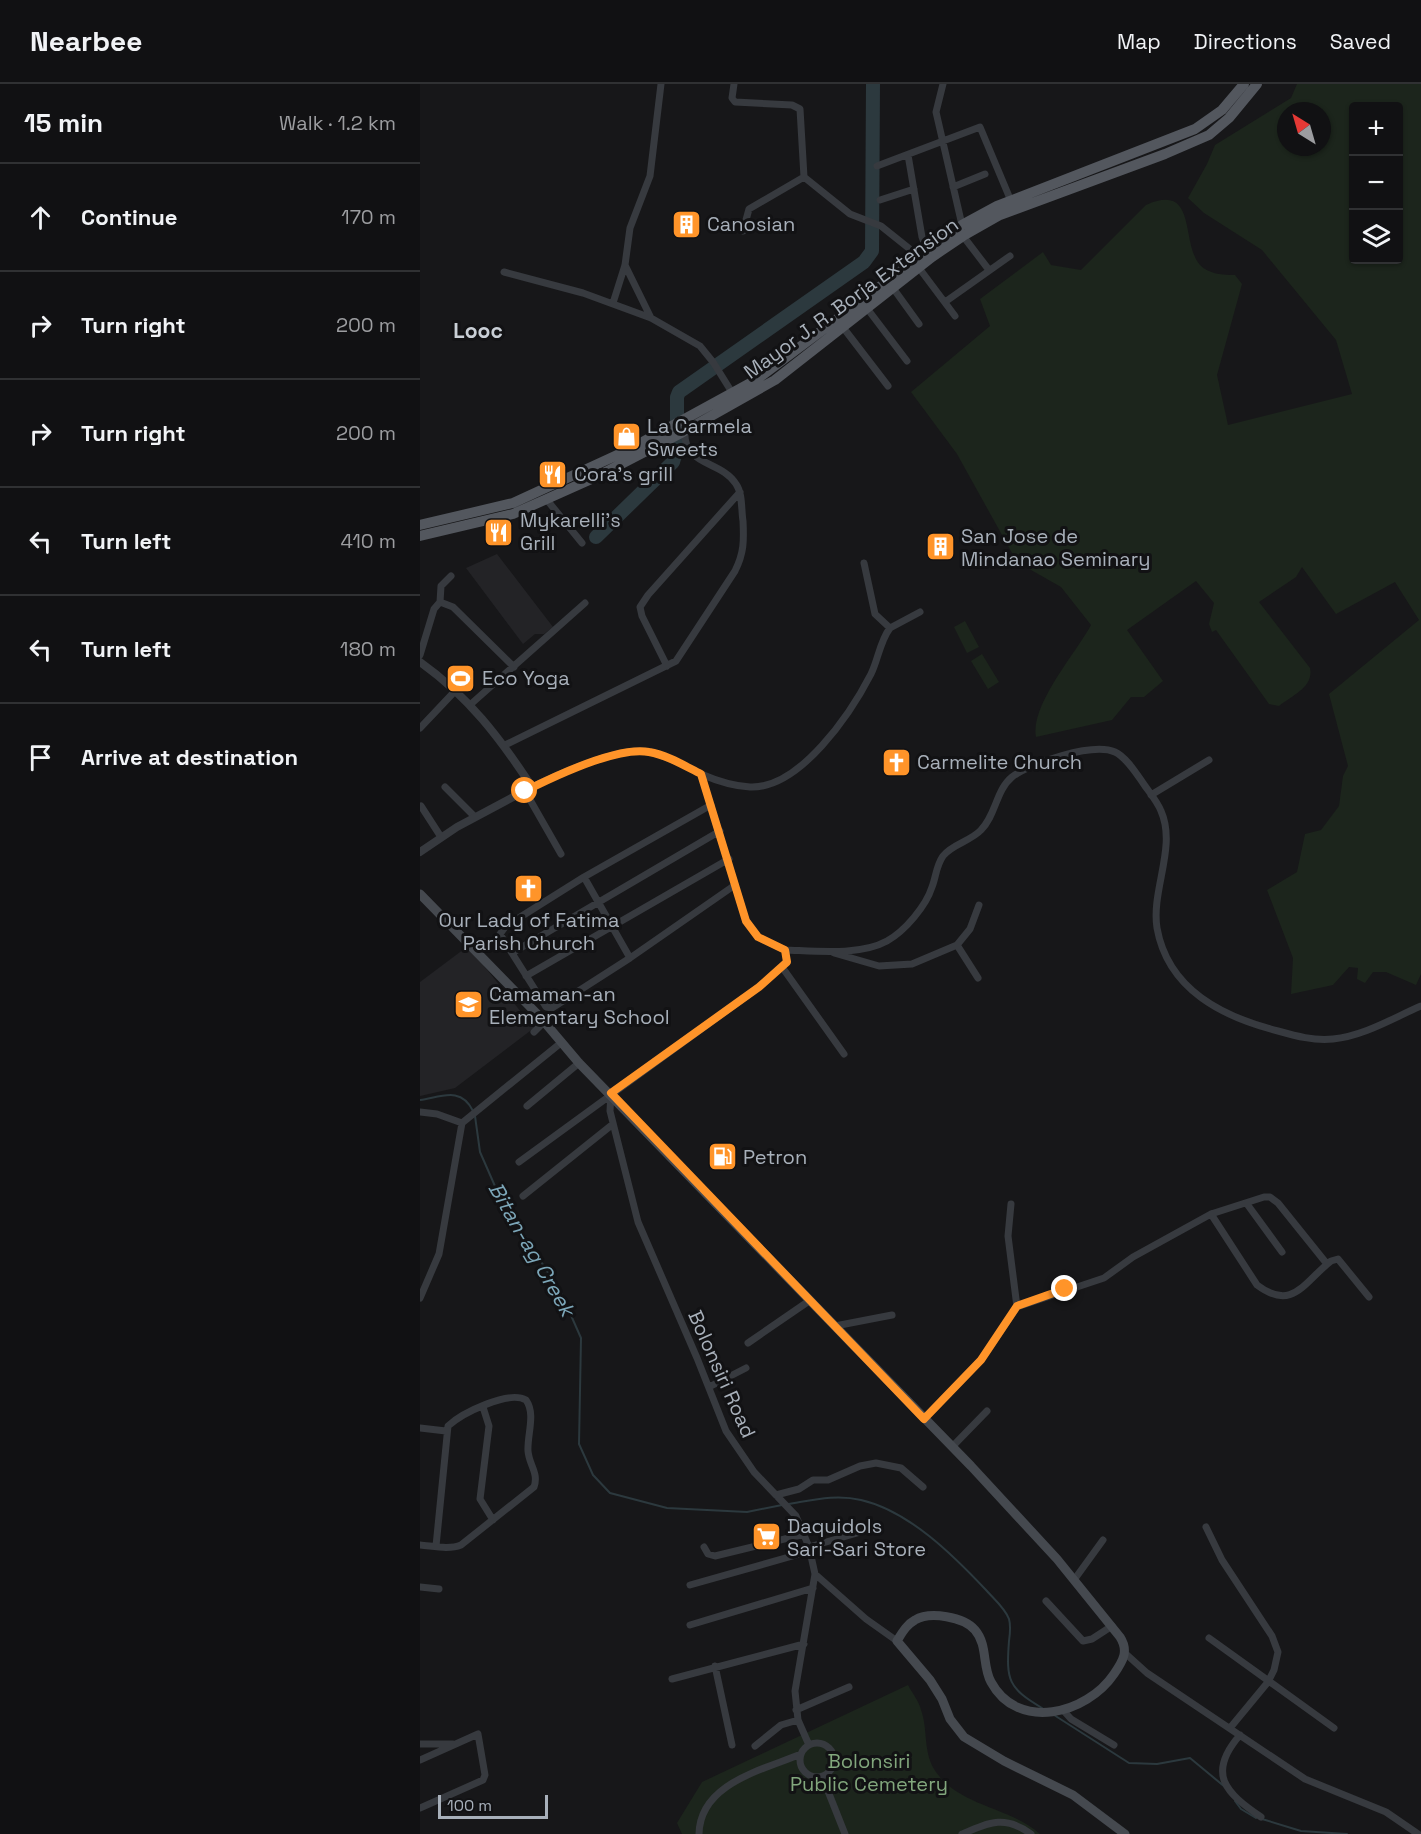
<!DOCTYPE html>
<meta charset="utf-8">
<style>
:root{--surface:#111113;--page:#1e1f21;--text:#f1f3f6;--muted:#9c9da0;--line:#303133}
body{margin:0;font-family:"Space Grotesk",sans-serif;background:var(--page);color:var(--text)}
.controls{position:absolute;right:18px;top:18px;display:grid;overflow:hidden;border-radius:6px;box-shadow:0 2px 4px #0004}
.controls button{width:54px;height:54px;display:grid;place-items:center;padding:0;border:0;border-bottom:2px solid var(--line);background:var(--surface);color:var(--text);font:30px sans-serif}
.compass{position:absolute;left:857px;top:18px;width:54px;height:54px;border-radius:50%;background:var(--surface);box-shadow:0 2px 4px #0004;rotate:323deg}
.scale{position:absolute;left:18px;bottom:15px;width:110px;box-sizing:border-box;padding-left:6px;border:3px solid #a8b0ba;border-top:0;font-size:16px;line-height:21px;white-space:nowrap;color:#a8b0ba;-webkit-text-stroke:4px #121214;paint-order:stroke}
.stop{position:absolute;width:18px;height:18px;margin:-14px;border:4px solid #ff9429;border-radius:50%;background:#fff}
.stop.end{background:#ff9429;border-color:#fff;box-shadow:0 2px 6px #0008}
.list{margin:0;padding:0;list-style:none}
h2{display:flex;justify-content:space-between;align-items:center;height:78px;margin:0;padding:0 24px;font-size:26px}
h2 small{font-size:20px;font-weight:400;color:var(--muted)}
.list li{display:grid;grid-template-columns:39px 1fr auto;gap:18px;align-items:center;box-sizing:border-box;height:108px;padding:0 24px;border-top:2px solid var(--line)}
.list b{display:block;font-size:22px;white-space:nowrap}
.list em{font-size:20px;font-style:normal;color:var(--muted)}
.icon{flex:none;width:33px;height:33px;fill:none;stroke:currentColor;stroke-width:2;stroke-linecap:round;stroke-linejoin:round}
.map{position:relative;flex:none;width:1001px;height:1750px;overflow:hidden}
header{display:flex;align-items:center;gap:36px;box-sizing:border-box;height:84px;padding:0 30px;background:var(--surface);border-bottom:2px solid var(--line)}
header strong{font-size:28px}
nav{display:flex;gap:33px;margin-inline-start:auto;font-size:21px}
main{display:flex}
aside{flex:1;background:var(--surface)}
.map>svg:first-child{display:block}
.built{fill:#232326}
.green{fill:#1c251c;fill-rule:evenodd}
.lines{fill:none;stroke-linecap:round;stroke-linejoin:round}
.stream{stroke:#2c393e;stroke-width:2}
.river{stroke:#2c393e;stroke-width:14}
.minor{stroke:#373a3f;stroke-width:7}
.tertiary{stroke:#373a3f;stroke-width:8}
.secondary{stroke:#45494f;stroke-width:9}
.primary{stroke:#53575e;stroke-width:10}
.route{stroke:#ff9429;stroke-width:8}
.labels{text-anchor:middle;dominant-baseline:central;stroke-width:6;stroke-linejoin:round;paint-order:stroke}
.poi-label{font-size:20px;fill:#a8b0ba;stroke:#121214;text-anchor:start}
.street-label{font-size:20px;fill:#a8b0ba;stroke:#121214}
.park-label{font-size:20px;fill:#82a77d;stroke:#121214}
.neighbourhood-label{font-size:21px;font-weight:bold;fill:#c9cfd6;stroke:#121214}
.water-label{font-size:21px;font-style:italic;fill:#7ca6b8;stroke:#121214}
</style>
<header>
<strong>Nearbee</strong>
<nav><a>Map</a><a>Directions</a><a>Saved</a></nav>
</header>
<main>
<aside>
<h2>15 min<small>Walk · 1.2 km</small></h2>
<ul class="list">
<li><svg class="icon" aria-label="ahead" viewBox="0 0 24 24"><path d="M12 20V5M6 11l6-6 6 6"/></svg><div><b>Continue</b></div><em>170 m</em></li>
<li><svg class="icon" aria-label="right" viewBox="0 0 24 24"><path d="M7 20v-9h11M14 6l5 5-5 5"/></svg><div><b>Turn right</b></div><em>200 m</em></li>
<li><svg class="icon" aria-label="right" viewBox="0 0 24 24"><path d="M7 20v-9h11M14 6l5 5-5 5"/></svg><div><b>Turn right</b></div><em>200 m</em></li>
<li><svg class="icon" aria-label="left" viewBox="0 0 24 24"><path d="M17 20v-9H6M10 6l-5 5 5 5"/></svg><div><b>Turn left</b></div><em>410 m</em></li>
<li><svg class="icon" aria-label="left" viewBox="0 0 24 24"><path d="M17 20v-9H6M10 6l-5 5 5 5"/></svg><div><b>Turn left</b></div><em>180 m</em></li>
<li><svg class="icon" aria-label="arrive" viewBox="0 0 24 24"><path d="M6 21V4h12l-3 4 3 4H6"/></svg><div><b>Arrive at destination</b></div></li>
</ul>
</aside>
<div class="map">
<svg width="1001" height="1750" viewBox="0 0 1001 1750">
<rect width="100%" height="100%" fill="#171719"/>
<path class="built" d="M77,470L133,543L124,550H115L103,560L46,484Z
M48,862L114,944L35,1004L0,1012V898Z"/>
<path class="green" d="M877,0H1001V890L996,901L966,888H953L945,899L937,895L938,884L929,883L913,901L871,910L873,874L847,806L877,788L885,750L901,746L919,722L923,692L928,682L909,610L999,536L975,498L916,530L882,483L876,493L839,518L890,584C894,603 873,611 859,622L849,620L796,546L792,548L789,540L794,519L776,497L707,546L743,597L724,613H711L692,636L616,653C610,621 656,569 671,541L641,503L597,478L537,370L491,308L570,242L560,215L623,168L631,181L661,186L726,121C778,98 760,158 780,181C788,190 803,191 815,191L822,200L797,291L808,341L932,310L916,256L842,166L784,129L768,114L787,80L795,61L871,14ZM978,22V176H934V22ZM866,27H902V63H866Z
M545,537L559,563L547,569L534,543Z
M562,570L579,598L568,605L551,577Z
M488,1601C492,1609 499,1617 501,1626C508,1645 503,1666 514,1685C538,1723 589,1722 620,1750H262L257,1739L282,1698Z"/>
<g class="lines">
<path class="stream" d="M0,1016C21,1013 41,1002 53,1027
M55,1032L60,1068L78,1109L142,1211L161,1254L159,1360L173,1391L190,1409L247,1424L327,1428L362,1421
M368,1420C393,1416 416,1410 441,1416C489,1427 533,1471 566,1506C573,1514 585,1524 589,1535C591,1542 590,1550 589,1557C586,1596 588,1604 622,1624
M634,1631L709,1679L737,1680L770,1674L805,1703
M815,1717L821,1725L836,1734
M842,1735L881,1747L927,1750"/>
<path class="river" d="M176,453L253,378L257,365V313L259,308L444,178L452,167L453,0"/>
<path class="minor" d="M314,0L312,14L315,18L372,21L380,25L384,93L430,130L461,142L501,174
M523,0L516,28L542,141
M488,71L502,153L508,168
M457,82L560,43L591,117
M533,103L565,90
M460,116L494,105
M323,147L329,125L384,93
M543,152L569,186
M205,181L231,234
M499,184L535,232
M84,188L163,209L231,234L280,262L293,278L313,310
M473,204L499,240
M525,218L590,172
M193,219L205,181L210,144L230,92L241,0
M446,223L487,277
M422,242L468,302
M127,416L162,459
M444,479L455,530L470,544
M20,518L33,523L94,583
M20,518L21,502L31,492
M0,571L14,525L20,518
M247,582L222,532L220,523L228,511L320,408
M51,620L165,519
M0,644L36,606
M85,661L256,577L315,487C324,469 324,457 323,437C321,425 323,410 316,400C301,376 262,382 265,346
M281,690C297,697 313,702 330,703C380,705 431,629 451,590C458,576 460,557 470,544L500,528
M25,703L55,733
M105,707L141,770
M731,711L789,676
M291,721L164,793L86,842L80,850L126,923L132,924L210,874L315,801
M1,722L21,753
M164,793L210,874
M537,861L558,894
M365,866C395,867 440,872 467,857C485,847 506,822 512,803C516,793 516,782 523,772C532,760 551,757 561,746C576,731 576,706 592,693C610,679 673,658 695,668C706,673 716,689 723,699C729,708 737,717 741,727C757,763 731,806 737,844C748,906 803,933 858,947C876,952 894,957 913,955C944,952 973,934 1001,922
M92,869L300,747
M414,869L459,882L492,880L537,861L550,845L559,821
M362,883L424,970
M106,892L309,775
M114,948L122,940L121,934
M191,1009L190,1027L218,1138L277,1274L306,1347L334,1388L376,1432L389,1463L395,1490L375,1607L378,1636L389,1661
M107,1022L159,979
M0,1028L17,1030L42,1039
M42,1039L142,958
M99,1078L339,903L367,878L365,866L338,853L326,837L281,690C265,682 248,672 230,668C201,661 139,690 112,703
M103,1112L193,1040
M827,1120L862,1168
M791,1130L837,1201C873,1228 884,1198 911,1177L918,1175L949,1213
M0,1214L19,1170L42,1039
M597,1223L684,1194L713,1173L791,1130L844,1113H850L858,1119L907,1180
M415,1242L472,1231
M328,1259L389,1217
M289,1303L326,1284
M63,1323L69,1342L60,1415L73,1436
M504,1335L561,1276L597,1223L588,1152L591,1120
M0,1344L26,1347
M532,1363L567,1327
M356,1411L379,1405L393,1396H408L440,1382L456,1379L481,1384L503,1403
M786,1443L802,1476L852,1552L858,1568L854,1586L848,1598L810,1644
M0,1461C13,1462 29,1466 41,1461L114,1403C119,1389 109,1381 108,1367C107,1351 116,1330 106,1316C89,1306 42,1329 28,1342L16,1462
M284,1463L288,1470L295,1472L385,1450
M389,1463L444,1447
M395,1490L446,1535L477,1557
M654,1496L683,1456
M270,1501L390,1467
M0,1503L19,1505
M626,1517L663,1557L672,1555L692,1542
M270,1541L393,1504
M789,1554L914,1644
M706,1570L727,1589L885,1695L966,1728L998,1750
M295,1582L312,1661
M252,1595L384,1560
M376,1626L429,1603
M643,1626L651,1635L694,1661
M820,1651C786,1690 806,1709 841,1733
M380 1676a17 17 0 1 1 34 0a17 17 0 1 1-34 0Z
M0,1660H33
M335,1662L361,1641L378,1636
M0,1676L58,1650L65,1691L63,1696L0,1724
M402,1692L425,1750
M279,1750C280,1699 343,1686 381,1670
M542,1750C570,1738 585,1731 611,1750"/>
<path class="tertiary" d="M0,578C48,612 80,654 112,703L37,743L0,768"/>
<path class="secondary" d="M0,810L121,934L159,979L551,1382L637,1475L700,1553C709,1567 703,1577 694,1590C667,1630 598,1648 571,1598C562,1582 568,1561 555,1546C544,1533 510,1527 495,1536C486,1541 482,1549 477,1557L510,1596L522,1615L530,1635L544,1653L584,1677L653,1711L705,1750"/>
<path class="primary" d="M0,441L93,419L208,366L336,296L542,141L577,122L775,45L802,26L824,0
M0,452L93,430L176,393L263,348L355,296L512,173L543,152L580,131L745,70L789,51L809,34L837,0"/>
</g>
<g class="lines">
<path class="route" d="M105,707C133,693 198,662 229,668C247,671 265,682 281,690L326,837L338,853L365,866L367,878L339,903L191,1009L504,1335L561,1276L597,1222L645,1205"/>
</g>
<defs>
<symbol id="building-square" viewBox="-11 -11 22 22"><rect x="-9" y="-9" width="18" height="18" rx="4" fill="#ff9429" stroke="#121214"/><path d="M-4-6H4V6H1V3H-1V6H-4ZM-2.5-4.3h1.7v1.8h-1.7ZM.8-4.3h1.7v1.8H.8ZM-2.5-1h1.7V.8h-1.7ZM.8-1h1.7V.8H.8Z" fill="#fff"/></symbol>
<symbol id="shop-square" viewBox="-11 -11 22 22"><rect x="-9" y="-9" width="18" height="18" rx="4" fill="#ff9429" stroke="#121214"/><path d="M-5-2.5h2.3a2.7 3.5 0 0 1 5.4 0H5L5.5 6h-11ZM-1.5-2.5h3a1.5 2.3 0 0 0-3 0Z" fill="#fff"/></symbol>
<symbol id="restaurant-square" viewBox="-11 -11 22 22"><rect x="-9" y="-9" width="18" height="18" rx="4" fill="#ff9429" stroke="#121214"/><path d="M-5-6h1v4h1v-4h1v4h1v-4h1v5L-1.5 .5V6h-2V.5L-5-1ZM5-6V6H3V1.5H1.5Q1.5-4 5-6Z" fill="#fff"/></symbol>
<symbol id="stadium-square" viewBox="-11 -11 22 22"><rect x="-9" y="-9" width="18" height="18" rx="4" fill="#ff9429" stroke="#121214"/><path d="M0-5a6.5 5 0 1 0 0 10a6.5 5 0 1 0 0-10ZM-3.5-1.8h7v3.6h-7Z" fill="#fff"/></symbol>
<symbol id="church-square" viewBox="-11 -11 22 22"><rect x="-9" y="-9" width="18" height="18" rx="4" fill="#ff9429" stroke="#121214"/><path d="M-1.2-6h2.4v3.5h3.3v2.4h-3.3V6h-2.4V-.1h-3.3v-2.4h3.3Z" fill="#fff"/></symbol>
<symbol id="school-square" viewBox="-11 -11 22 22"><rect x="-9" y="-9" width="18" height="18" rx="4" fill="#ff9429" stroke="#121214"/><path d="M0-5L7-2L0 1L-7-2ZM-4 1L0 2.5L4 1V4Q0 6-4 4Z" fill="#fff"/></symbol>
<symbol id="fuel-square" viewBox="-11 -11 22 22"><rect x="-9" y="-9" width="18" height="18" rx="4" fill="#ff9429" stroke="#121214"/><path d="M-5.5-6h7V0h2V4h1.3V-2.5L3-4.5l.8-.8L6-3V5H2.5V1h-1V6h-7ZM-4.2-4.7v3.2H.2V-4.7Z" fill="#fff"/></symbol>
<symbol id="supermarket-square" viewBox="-11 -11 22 22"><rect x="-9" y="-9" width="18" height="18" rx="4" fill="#ff9429" stroke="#121214"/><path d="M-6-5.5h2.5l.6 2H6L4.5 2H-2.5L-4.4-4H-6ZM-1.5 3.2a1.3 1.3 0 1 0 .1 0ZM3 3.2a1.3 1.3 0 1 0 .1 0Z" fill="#fff"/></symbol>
</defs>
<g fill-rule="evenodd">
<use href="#building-square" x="250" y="124" width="33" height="33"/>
<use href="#shop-square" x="190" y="336" width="33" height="33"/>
<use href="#restaurant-square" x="116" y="374" width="33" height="33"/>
<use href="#restaurant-square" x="62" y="432" width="33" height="33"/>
<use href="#building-square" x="504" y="446" width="33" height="33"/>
<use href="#stadium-square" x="24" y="578" width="33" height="33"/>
<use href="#church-square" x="460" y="662" width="33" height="33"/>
<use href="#church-square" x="92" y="788" width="33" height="33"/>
<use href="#school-square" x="32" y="904" width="33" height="33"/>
<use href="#fuel-square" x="286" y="1056" width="33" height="33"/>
<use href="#supermarket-square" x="330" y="1436" width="33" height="33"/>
</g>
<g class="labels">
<g class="poi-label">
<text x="287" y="140">Canosian</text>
<text x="227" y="342">La Carmela<tspan x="227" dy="23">Sweets</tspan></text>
<text x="154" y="390">Cora's grill</text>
<text x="100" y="436">Mykarelli's<tspan x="100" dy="23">Grill</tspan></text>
<text x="541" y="452">San Jose de<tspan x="541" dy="23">Mindanao Seminary</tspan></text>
<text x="62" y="594">Eco Yoga</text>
<text x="497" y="678">Carmelite Church</text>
<text x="109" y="836" text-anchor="middle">Our Lady of Fatima<tspan x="109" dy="23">Parish Church</tspan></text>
<text x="69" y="910">Camaman-an<tspan x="69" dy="23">Elementary School</tspan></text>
<text x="323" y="1073">Petron</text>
<text x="367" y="1442">Daquidols<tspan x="367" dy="23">Sari-Sari Store</tspan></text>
</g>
<g class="street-label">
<text transform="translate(431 214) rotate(-36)">Mayor J. R. Borja Extension</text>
<text transform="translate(302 1290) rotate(66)">Bolonsiri Road</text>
</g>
<g class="park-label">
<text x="449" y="1677">Bolonsiri<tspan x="449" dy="23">Public Cemetery</tspan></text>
</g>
<g class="neighbourhood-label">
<text x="58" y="246">Looc</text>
</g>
<g class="water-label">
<text transform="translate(112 1165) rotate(60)">Bitan-ag Creek</text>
</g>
</g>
</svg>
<div class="controls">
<button>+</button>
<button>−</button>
<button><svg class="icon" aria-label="layers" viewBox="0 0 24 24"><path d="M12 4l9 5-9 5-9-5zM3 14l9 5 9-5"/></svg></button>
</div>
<svg class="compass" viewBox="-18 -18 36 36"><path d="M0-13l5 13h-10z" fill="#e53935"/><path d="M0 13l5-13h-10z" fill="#9c9da0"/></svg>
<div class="scale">100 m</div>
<div class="stop" style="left:105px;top:707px"></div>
<div class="stop end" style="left:645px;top:1205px"></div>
</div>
</main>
